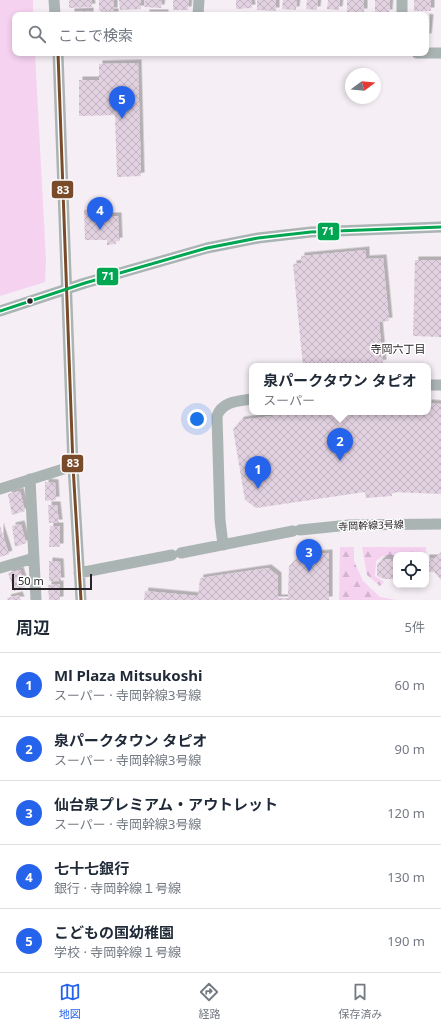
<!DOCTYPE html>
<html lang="ja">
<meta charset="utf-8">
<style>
:root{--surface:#fff;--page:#f6f6f7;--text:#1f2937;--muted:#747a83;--line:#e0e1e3;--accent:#2563eb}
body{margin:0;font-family:"Noto Sans","Noto Sans JP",sans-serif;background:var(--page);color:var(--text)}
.controls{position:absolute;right:12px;bottom:12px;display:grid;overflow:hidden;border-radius:8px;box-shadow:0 2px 6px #0003}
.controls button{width:36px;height:36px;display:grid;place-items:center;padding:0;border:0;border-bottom:1px solid var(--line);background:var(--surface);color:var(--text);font:20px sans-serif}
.compass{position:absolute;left:345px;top:68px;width:36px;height:36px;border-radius:50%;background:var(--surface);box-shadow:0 2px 6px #0003;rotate:74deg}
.scale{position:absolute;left:12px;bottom:10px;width:80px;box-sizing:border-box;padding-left:4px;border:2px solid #282327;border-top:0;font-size:11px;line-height:14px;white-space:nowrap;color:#282327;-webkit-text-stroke:3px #fff;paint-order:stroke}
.you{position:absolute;left:197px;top:419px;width:14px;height:14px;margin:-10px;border:3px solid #fff;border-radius:50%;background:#1a73e8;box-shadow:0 0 0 6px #1a73e833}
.badge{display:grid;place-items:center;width:26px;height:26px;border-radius:50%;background:var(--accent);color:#fff;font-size:13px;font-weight:700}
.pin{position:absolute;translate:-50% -33px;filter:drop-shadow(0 1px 2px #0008)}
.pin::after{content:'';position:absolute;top:21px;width:14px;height:12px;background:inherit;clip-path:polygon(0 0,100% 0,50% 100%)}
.popup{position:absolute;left:249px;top:363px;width:182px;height:52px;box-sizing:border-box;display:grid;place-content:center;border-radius:8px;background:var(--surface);filter:drop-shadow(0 1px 3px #0005);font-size:13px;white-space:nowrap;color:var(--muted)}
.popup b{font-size:15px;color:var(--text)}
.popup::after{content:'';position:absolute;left:50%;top:100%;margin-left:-8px;border:8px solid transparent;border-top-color:var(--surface)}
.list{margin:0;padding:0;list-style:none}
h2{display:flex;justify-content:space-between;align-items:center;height:52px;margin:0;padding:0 16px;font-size:17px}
h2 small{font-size:13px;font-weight:400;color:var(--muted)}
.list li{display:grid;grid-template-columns:26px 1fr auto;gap:12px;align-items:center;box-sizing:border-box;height:64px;padding:0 16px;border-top:1px solid var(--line)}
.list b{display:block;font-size:15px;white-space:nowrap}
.list p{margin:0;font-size:13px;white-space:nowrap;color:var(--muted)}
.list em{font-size:13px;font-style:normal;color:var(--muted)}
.icon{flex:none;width:22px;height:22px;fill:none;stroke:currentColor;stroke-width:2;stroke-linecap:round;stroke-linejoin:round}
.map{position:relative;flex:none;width:441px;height:600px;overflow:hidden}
.search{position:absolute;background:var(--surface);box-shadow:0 2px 6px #0003;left:12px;right:12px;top:12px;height:44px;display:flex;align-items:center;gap:10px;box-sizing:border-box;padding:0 14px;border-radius:8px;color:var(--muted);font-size:15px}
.sheet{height:372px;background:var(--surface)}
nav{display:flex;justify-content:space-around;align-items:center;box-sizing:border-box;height:56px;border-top:1px solid var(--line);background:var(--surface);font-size:11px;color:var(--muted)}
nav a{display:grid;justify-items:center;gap:2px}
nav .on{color:var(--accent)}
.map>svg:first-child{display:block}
.forest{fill:url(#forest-firs)}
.park{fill:#f5d2f0}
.building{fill:url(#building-cross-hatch);filter:url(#shadow)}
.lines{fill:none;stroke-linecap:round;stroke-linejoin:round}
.minor{stroke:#aab4b3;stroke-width:11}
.bus-1-casing{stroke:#fff;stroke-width:6}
.bus-2-casing{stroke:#fff;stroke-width:6}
.bus-1{stroke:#7a4b2a;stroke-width:3}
.bus-2{stroke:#00a651;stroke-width:3}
.bus-dot{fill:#282327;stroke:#fff;stroke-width:1.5}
.labels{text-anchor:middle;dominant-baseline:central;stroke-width:3;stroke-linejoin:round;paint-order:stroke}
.street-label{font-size:10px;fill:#282327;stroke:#fff}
.neighbourhood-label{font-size:11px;fill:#282327;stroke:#fff}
.line-badge{stroke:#fff;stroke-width:1.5}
.badge-label{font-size:11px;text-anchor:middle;font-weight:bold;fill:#fff}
</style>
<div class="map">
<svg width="441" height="600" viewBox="0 0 441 600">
<defs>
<pattern id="forest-firs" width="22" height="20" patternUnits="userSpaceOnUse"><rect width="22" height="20" fill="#f5d2f0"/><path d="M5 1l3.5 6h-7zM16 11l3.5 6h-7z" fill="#d2b4ce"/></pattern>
<pattern id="building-cross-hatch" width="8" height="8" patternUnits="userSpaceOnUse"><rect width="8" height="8" fill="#e2d1e0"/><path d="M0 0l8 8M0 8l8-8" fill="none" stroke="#c2b3c0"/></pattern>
<filter id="shadow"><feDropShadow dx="3.5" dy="-3.5" stdDeviation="0" flood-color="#0004"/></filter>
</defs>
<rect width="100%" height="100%" fill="#f5eef4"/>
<path class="forest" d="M340,547H354V561L363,581L380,597L396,600H339Z
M362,547H426V556H383L376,561L375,576L384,582L380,586L367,575Z"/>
<path class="park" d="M0,0H33V15H15V53H35L46,260L45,282L0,296Z"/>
<path class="building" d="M69,0H91L92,7L69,8Z
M99,0H114V11H99Z
M119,0H141V9L120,10Z
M145,0H162L161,8L144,7Z
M173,0H189L188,10H173Z
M236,0H251L252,8L236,9Z
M257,0H276V11L257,10Z
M283,0H297L296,10L282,9Z
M307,0H318L317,10L306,9Z
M328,0H340L339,10L327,9Z
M347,0H364V12H347Z
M375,0H390L389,13L375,12Z
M414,0H431V11H414Z
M90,11V15H71V12Z
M98,12H115V15H98Z
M146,13H165V15H146Z
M426,17L430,18L428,37H426Z
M138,63L141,176L117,177L115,115L79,116V80H99V64Z
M84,210H97L98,216H118L119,241H116V244L107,245V240H85Z
M366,250V259L383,258L389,321L379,322L383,363L356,366H303L293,264L301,263V256Z
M415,260H441V337L413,336Z
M428,403L441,404V494L392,492V496L366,498L365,492L256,508L245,500L233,429L241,420L302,412H428Z
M45,482L55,483L56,500L45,501Z
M20,491L25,511L12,515L8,494Z
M48,505H57L59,523H49Z
M21,524L26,543L15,547L12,526Z
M0,526L9,554L0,557Z
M50,526H60V547H49Z
M329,553V600H144L145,591L198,596L200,578L268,568L278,576V598H288L289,566L301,555Z
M440,554H441V580L434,572H426V558H435Z
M383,559H396V579H384L377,576V564Z
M49,561L60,562L61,581H49Z
M20,570L25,587L14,591L8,573Z
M60,584V600H49L48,585Z
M19,595L21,600H8L7,598Z"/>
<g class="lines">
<path class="minor" d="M54,0L55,15
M198,15L199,0
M402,15V0
M58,53L73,466L81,600
M417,53H441
M0,311L85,283L207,248L258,238L311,232L441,227
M428,385H441
M30,479L36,600
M0,489L73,466
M300,530L349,525L441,524
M223,545L220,520L217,416C222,401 239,401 252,399
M181,553L293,531
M0,568L34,558
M79,573L172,555"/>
<defs>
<path id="bus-1" d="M58,53L73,466L81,600"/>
<path id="bus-2" d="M0,311L85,283L207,248L258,238L311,232L441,227"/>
</defs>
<use href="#bus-1" class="bus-1-casing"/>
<use href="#bus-2" class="bus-2-casing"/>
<use href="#bus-1" class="bus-1"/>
<use href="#bus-2" class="bus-2"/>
</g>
<circle class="bus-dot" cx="30" cy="301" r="3.5"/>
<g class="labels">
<g class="street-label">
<text transform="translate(371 525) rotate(-2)">寺岡幹線3号線</text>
</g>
<g class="neighbourhood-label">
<text x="398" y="348">寺岡六丁目</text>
</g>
</g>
<g class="line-badge">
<rect x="51" y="180" width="23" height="19" rx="4" fill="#7a4b2a"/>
<rect x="317" y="222" width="23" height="19" rx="4" fill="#00a651"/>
<rect x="96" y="267" width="23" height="19" rx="4" fill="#00a651"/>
<rect x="61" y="454" width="23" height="19" rx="4" fill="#7a4b2a"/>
</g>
<g class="badge-label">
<text x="63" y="194">83</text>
<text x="328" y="235">71</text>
<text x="108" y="280">71</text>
<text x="73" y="467">83</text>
</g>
</svg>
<div class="controls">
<button><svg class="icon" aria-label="locate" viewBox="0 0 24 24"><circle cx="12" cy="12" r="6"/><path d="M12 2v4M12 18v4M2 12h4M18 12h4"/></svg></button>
</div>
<svg class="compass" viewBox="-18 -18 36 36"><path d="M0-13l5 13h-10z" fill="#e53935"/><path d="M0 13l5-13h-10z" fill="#747a83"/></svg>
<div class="scale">50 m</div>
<div class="you"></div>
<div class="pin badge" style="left:258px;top:489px">1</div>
<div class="pin badge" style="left:340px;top:461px">2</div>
<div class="popup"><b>泉パークタウン タピオ</b>スーパー</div>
<div class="pin badge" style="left:309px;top:572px">3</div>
<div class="pin badge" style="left:100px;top:230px">4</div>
<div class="pin badge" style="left:122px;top:119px">5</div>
<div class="search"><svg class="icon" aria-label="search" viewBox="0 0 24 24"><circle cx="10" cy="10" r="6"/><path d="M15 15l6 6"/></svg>ここで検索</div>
</div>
<section class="sheet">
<h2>周辺<small>5件</small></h2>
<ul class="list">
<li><span class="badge">1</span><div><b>Ml Plaza Mitsukoshi</b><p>スーパー · 寺岡幹線3号線</p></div><em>60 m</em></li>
<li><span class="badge">2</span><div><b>泉パークタウン タピオ</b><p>スーパー · 寺岡幹線3号線</p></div><em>90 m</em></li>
<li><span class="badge">3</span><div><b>仙台泉プレミアム・アウトレット</b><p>スーパー · 寺岡幹線3号線</p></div><em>120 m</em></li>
<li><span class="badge">4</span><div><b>七十七銀行</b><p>銀行 · 寺岡幹線１号線</p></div><em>130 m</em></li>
<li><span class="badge">5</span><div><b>こどもの国幼稚園</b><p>学校 · 寺岡幹線１号線</p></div><em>190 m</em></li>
</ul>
</section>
<nav>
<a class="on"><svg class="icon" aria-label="map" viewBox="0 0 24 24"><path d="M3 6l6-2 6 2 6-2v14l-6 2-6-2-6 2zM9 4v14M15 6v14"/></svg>地図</a>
<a><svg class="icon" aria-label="directions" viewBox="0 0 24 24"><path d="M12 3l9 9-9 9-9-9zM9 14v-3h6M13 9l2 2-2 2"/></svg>経路</a>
<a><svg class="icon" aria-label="saved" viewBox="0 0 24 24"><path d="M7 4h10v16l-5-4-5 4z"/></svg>保存済み</a>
</nav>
